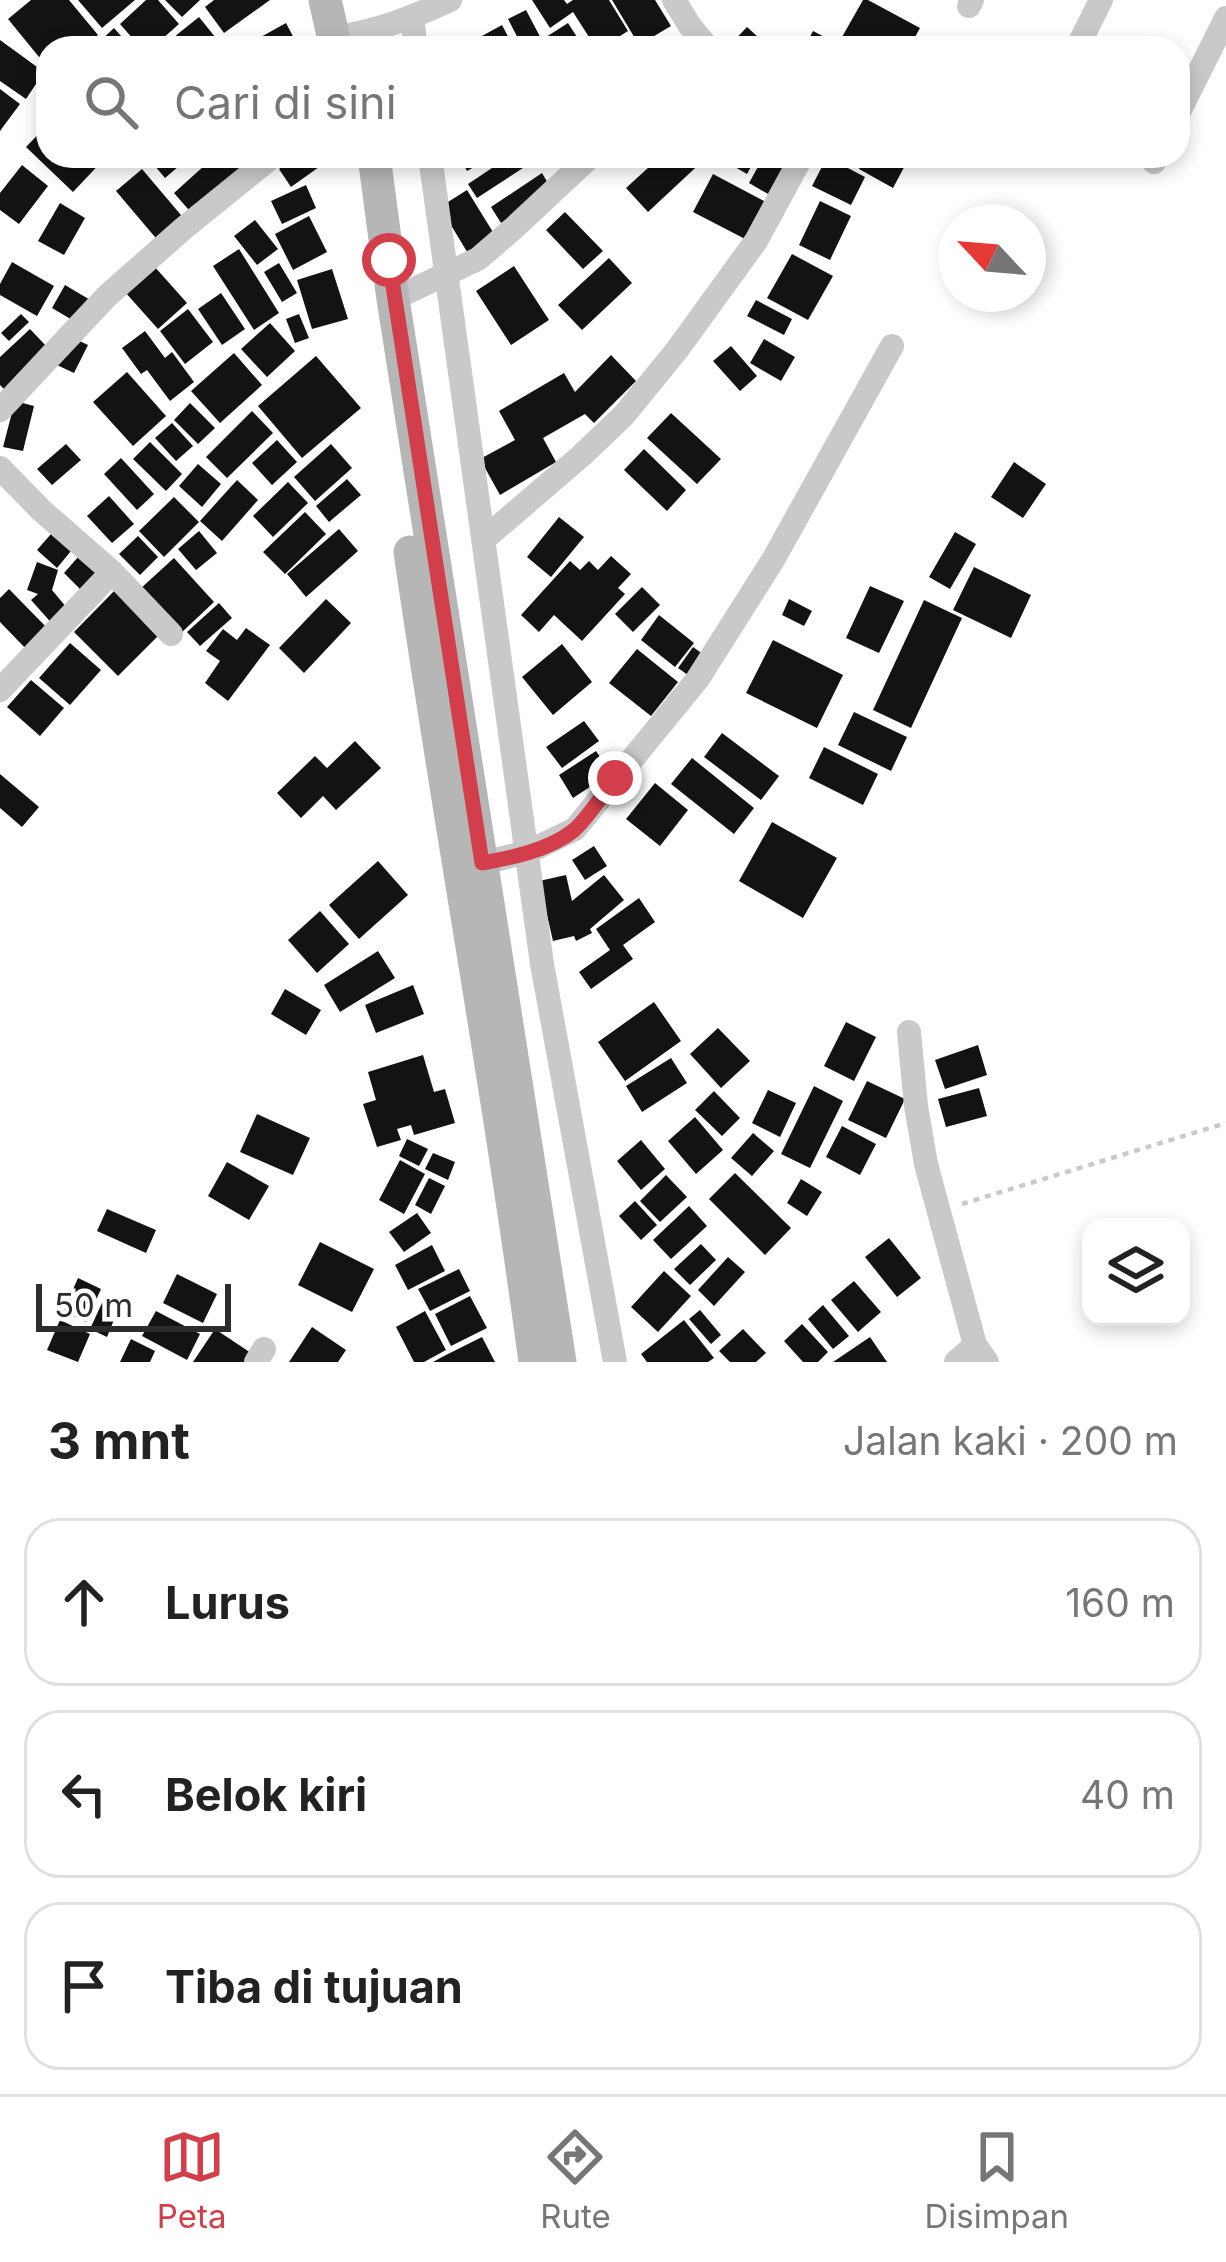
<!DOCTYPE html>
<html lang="id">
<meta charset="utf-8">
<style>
:root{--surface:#fff;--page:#f2f2f2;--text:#222;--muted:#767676;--line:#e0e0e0;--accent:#d23e4a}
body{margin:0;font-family:Inter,sans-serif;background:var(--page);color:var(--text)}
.controls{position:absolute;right:36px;bottom:36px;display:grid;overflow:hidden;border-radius:24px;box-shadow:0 6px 18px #0003}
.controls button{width:108px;height:108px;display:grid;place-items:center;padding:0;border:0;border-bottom:3px solid var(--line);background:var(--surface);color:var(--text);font:60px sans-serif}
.compass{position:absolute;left:938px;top:204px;width:108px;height:108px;border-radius:50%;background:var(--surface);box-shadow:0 6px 18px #0003;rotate:296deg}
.scale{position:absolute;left:36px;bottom:30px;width:195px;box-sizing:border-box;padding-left:12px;border:6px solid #2c2c2c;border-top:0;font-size:33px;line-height:42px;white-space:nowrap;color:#2c2c2c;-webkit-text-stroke:9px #fff;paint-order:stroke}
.stop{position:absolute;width:36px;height:36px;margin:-27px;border:9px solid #d23e4a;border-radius:50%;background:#fff}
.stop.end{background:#d23e4a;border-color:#fff;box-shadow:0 3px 12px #0008}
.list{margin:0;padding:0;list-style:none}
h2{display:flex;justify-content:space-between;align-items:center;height:156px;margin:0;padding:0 48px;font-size:51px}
h2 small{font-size:39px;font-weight:400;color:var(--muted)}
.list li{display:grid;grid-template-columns:78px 1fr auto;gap:36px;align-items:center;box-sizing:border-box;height:168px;margin:0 24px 24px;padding:0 24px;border:3px solid var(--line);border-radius:36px}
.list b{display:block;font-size:45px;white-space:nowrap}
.list em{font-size:39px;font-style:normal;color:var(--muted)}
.icon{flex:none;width:66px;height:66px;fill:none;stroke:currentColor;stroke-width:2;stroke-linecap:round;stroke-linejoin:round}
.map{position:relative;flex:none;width:1226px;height:1362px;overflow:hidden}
.search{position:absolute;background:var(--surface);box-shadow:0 6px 18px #0003;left:36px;right:36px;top:36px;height:132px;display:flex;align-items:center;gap:30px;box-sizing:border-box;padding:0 42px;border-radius:36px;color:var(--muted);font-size:45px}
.sheet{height:732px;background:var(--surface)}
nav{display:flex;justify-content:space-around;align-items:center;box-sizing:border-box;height:168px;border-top:3px solid var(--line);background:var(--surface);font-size:33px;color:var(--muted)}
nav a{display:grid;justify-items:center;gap:6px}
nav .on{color:var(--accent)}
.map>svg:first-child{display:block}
.building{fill:#131313}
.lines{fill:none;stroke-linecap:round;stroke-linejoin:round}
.path{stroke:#c9c9c9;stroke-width:4.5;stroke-dasharray:6 6;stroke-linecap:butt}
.street{stroke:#c9c9c9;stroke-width:24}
.secondary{stroke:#b6b6b6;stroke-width:33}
.route{stroke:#d23e4a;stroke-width:15}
</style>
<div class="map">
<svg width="1226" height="1362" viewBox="0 0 1226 1362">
<rect width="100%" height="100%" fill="#fff"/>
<path class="building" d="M31,0H69L98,35L82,48H48V68L8,19Z
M78,0H135L102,28Z
M146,0H158L179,24L152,48H141L120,24Z
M165,0H200L182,17Z
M214,0H270L224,33L205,7Z
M532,0H564L567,4L573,0H609L628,31L601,48H596L573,12L550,28Z
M612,0H655L671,26L639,45Z
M863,0H868L920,28L909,48H862L842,37Z
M526,10L546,48H523L508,19Z
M199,17L224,48H162L179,33Z
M286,23L299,48H264L259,38Z
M568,23L584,48H553L546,37Z
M502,25L514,48H460Z
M747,27L770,48H727Z
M114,28L129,45L126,48H99L96,45Z
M813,31L846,48H804Z
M0,40L44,72L26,99L0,81Z
M0,89L20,104L0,131Z
M48,124V156H107L73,192L26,147Z
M152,156H180L185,161L165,178L149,159Z
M215,156H265L195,217L174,193Z
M297,156H322L326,162L291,187L279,169Z
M459,156H494L467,171Z
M510,156H520L526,166L477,198L468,184Z
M661,156H708L648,212L626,188Z
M716,156H757L747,174Z
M764,156H780L794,164L775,198L749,183Z
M866,156H906L909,158L893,188L859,169Z
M827,157L865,177L851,205L812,186Z
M22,165L48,186L19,224L0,210V193Z
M142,169L186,221L160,243L116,191Z
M542,173L552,190L501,223L491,207Z
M713,174L766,202L747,240L693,212Z
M306,185L316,208L282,224L271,201Z
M467,190L496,237L469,255L440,207Z
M820,201L851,216L830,260L799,245Z
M60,203L85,218L64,255L38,241Z
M565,212L603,251L583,269L546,230Z
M309,216L327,252L293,270L275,234Z
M255,220L278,249L257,265L234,236Z
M239,249L279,313L254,330L213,266Z
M792,254L833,276L808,320L767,298Z
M609,258L632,283L582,330L558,305Z
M12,262L54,286L37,316L0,295V284Z
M279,263L297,293L282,302L264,272Z
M154,266L187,303L158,329L125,292Z
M514,266L549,320L511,345L476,291Z
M332,269L348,319L312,329L297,280Z
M65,285L92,301L79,324L52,308Z
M221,293L245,329L222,345L198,309Z
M756,300L792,319L784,335L747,316Z
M188,309L213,342L185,364L160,331Z
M21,314L29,322L9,341L1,333Z
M299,314L309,338L295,343L286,319Z
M270,323L295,351L267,377L241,349Z
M30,329L49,349L5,390L0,385V357Z
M145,331L165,358L172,352L194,382L170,401L147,370L141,374L122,348Z
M71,337L88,345L74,373L57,365Z
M764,339L795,357L781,381L750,363Z
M731,346L757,376L740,391L713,361Z
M234,353L262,385L220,423L191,391Z
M611,355L636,381L594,423L585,414L543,438L556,462L500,495L480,459L515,440L499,411L564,373L575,392Z
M316,356L361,408L302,458L258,406Z
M127,372L166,416L133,446L93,402Z
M15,401L34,406L23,451L3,447Z
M190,403L215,428L198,444L174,420Z
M252,411L273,433L227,478L206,457Z
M671,413L721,459L697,484L647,438Z
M172,423L193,446L176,461L155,438Z
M277,440L297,462L272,485L252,463Z
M150,442L182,474L166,491L133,459Z
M66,444L81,460L52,485L37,469Z
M331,444L352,468L315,501L294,477Z
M644,449L686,490L667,511L624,470Z
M121,458L154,494L137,510L104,474Z
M1014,462L1046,484L1023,518L991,497Z
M198,464L221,484L202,507L179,486Z
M347,479L361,495L329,522L316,506Z
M237,480L258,500L222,541L200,521Z
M288,482L308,503L273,537L253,516Z
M109,496L134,524L112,543L87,516Z
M174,497L199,522L164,557L139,531Z
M305,512L326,534L285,574L263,552Z
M559,517L584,537L551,577L527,557Z
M339,529L358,551L306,597L287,574Z
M199,531L217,553L196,570L178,549Z
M955,532L976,544L950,589L929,577Z
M51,534L71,551L57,568L37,550Z
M138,536L158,557L140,575L119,554Z
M79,556L101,577L85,594L64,573Z
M611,556L631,574L618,588L625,594L582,641L554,615L539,632L521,615L570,561L580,570L589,561L598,570Z
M174,558L214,602L180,634L140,589Z
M37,562L58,570L52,590L72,614L56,628L31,600L38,594L27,590Z
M974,567L1031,595L1011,638L953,610Z
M870,586L904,601L879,653L846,638Z
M642,587L660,605L633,632L615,614Z
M117,588L162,632L118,676L74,632Z
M9,589L51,632L30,653L0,622V598Z
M326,599L351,623L304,673L279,648Z
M789,599L812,611L804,626L782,615Z
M924,600L962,618L911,728L873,710Z
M219,603L232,618L200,646L187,632Z
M659,615L694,643L675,667L641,640Z
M246,628L270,645L228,701L205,683L220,661L206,651L223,629L237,640Z
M773,640L843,675L817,728L746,693Z
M70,643L101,670L70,705L39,678Z
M562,644L592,682L553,715L522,677Z
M693,647L710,659L695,680L678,668Z
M637,649L678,682L651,716L609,683Z
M31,680L64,708L40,736L7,707Z
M854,712L907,737L891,771L838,745Z
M584,721L599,741L562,768L546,747Z
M722,733L779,776L761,800L704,757Z
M355,741L381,768L336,810L323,796L301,818L277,793L315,756L327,768Z
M824,747L878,774L863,805L809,778Z
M596,751L611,773L573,798L559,775Z
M692,758L754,808L734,834L671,784Z
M0,774L39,807L22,827L0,808Z
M655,783L688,810L660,846L626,819Z
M772,822L837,858L803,918L739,881Z
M594,846L607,866L585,880L572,860Z
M378,861L408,895L359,939L329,905Z
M566,875L572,901L604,875L624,900L590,929L592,933L576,941L574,936L553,941L539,881Z
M639,898L655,922L623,945L633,959L591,989L579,972L610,950L596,929Z
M320,911L349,944L317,973L288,940Z
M378,951L395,978L340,1012L324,985Z
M413,985L424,1014L376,1033L365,1005Z
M285,989L321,1010L306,1035L271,1014Z
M654,1002L681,1041L625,1081L598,1042Z
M846,1022L876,1037L854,1081L824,1066Z
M718,1028L750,1061L721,1088L690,1054Z
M978,1045L987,1075L945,1089L935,1060Z
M423,1055L434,1092L445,1089L455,1123L414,1135L411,1125L397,1129L401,1140L377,1147L363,1104L376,1100L368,1072Z
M671,1058L687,1083L642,1112L626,1086Z
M867,1081L905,1099L886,1138L848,1120Z
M814,1086L843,1101L810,1168L781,1154Z
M979,1088L987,1116L946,1127L938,1099Z
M768,1090L796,1103L780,1137L752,1123Z
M714,1091L740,1118L722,1136L695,1110Z
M257,1114L310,1138L293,1175L240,1152Z
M695,1117L723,1150L696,1174L668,1141Z
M842,1126L876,1144L860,1175L826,1157Z
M753,1133L774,1151L752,1176L731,1158Z
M407,1139L428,1149L419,1166L399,1156Z
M641,1140L665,1169L641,1190L617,1161Z
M433,1153L455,1162L448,1180L425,1169Z
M400,1160L425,1174L404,1214L379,1200Z
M227,1162L269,1186L249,1220L208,1196Z
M735,1173L791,1228L765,1255L709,1199Z
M666,1175L687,1197L660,1222L640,1201Z
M429,1178L445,1186L431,1214L415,1205Z
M801,1179L822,1192L807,1216L787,1203Z
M635,1201L657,1225L641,1240L619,1216Z
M689,1206L707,1226L671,1259L653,1240Z
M107,1209L156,1230L146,1253L97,1231Z
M417,1213L431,1233L404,1252L389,1232Z
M889,1238L921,1278L897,1297L865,1257Z
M320,1242L374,1269L352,1312L298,1285Z
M701,1244L716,1260L690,1285L674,1269Z
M432,1245L445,1271L408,1290L395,1265Z
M728,1257L745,1272L714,1306L698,1290Z
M459,1269L470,1291L430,1311L418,1289Z
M664,1271L691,1296L658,1332L631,1307Z
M177,1274L217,1294L203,1323L163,1303Z
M78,1278L101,1289L86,1322L63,1312Z
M854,1281L881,1312L858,1332L831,1300Z
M470,1296L487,1328L451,1346L435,1314Z
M102,1303L118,1310L107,1337L90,1329Z
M823,1305L849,1336L833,1349L808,1319Z
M700,1310L721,1335L711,1344L689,1319Z
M156,1311L200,1334L187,1360L142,1336Z
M425,1311L446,1350L424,1362H414L396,1327Z
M60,1320L90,1334L78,1362L47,1350Z
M684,1320L714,1358L708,1362H647L641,1354Z
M802,1324L828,1352L818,1362H803L784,1341Z
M312,1327L346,1350L338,1362H289Z
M215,1329L251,1353L245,1362H193Z
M743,1329L766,1353L756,1362H730L719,1351Z
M482,1337L495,1362H433L444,1356Z
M870,1337L887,1362H833Z
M131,1339L155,1351L150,1362H120Z"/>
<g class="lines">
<path class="path" d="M962,1204L1226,1123"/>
<path class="street" d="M674,0L690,26L708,48
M969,6L972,0
M412,18L416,48
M335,37C376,32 413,17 450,0
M1077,48L1101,0
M1178,114L1226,18
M430,156L542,964L615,1362
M1154,162L1157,156
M393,299L478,259L515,227L591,156
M0,410L107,296L184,228L273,156
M0,468L41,510L112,572L171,634
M483,540L581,456L624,415L677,350L756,241L802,156
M0,690L112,572
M482,863L528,852L575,829L697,680L773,560L892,346
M909,1032L916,1106L926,1164L975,1345L987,1362
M256,1362L264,1349
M956,1362L975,1345"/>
<path class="secondary" d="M325,0L336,48
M374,156L393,299L560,1362
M410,552C449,822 499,1091 535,1362"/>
</g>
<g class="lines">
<path class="route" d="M389,260L482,863C511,858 549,850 573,831C589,817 602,795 615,778"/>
</g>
</svg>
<div class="controls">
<button><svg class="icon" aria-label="layers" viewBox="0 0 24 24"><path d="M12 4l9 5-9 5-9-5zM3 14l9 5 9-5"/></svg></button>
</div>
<svg class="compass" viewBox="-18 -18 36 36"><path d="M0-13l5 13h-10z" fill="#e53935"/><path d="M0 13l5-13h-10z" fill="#767676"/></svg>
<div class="scale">50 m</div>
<div class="stop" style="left:389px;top:260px"></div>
<div class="stop end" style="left:615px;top:778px"></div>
<div class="search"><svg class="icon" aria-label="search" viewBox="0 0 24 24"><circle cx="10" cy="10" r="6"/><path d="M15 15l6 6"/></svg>Cari di sini</div>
</div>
<section class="sheet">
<h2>3 mnt<small>Jalan kaki · 200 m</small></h2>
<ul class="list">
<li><svg class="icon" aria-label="ahead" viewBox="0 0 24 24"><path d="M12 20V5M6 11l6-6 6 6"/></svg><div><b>Lurus</b></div><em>160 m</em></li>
<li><svg class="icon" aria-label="left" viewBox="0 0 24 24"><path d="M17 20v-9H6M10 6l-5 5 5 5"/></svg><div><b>Belok kiri</b></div><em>40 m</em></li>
<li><svg class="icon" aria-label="arrive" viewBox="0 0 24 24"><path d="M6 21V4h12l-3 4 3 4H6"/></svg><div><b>Tiba di tujuan</b></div></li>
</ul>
</section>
<nav>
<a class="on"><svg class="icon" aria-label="map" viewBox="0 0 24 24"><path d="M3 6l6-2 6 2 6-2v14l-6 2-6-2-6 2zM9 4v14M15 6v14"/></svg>Peta</a>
<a><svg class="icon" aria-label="directions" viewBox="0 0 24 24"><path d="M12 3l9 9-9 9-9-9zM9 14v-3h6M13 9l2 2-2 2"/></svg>Rute</a>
<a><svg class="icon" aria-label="saved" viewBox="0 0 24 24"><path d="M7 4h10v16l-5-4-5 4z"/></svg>Disimpan</a>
</nav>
